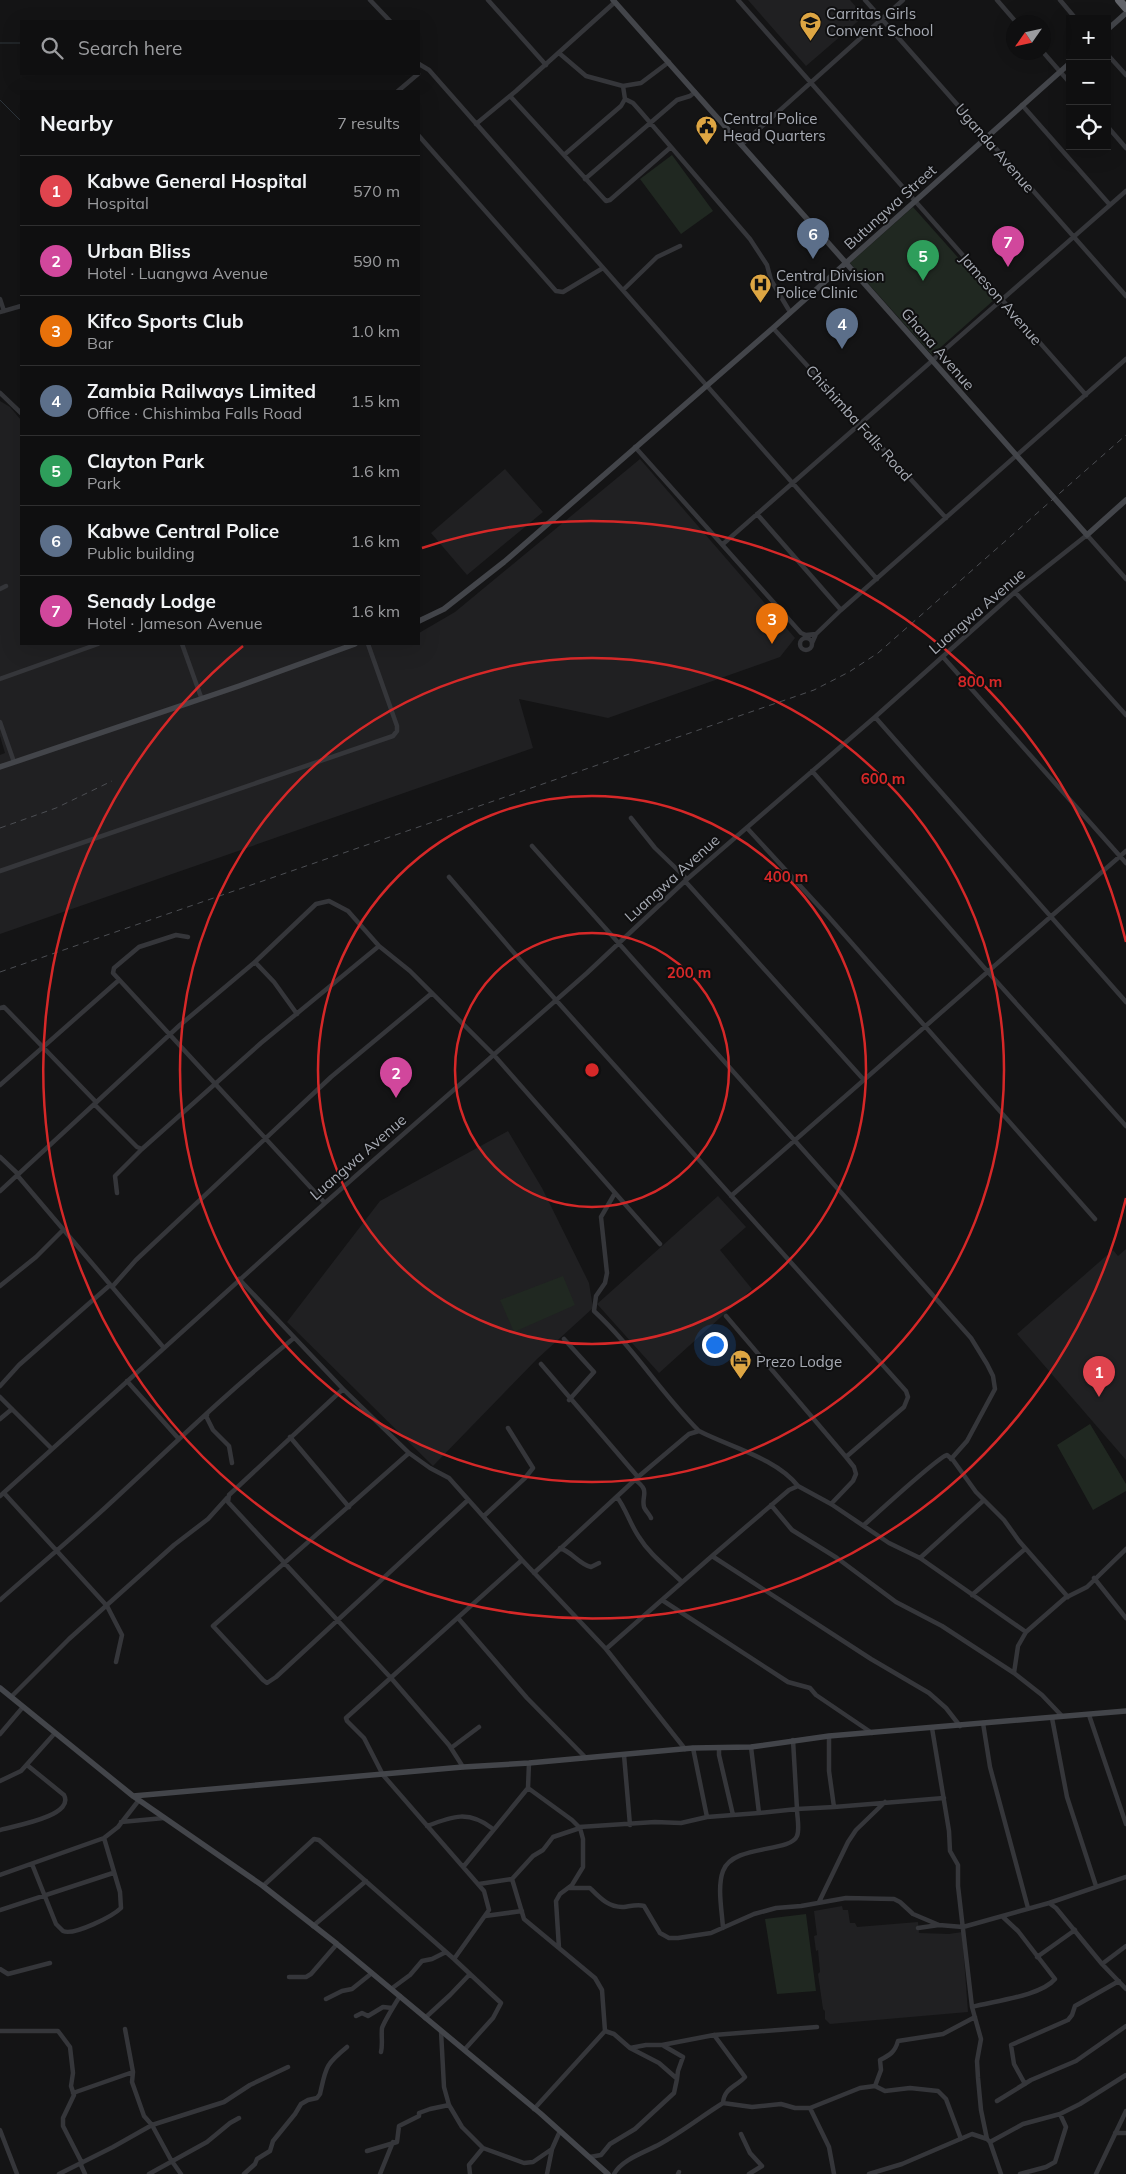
<!DOCTYPE html>
<meta charset="utf-8">
<style>
:root{--surface:#0f0f10;--page:#181819;--text:#f1f3f6;--muted:#9b9c9f;--line:#2f2f30;--accent:#db2777}
body{margin:0;font-family:Mulish,sans-serif;background:var(--page);color:var(--text)}
.controls{position:absolute;right:15px;top:15px;display:grid;overflow:hidden;border-radius:0px;box-shadow:0 5px 20px #0002}
.controls button{width:45px;height:45px;display:grid;place-items:center;padding:0;border:0;border-bottom:1px solid var(--line);background:var(--surface);color:var(--text);font:25px sans-serif}
.compass{position:absolute;left:1006px;top:15px;width:45px;height:45px;border-radius:50%;background:var(--surface);box-shadow:0 5px 20px #0002;rotate:236deg}
.you{position:absolute;left:714px;top:1344px;width:18px;height:18px;margin:-12px;border:4px solid #fff;border-radius:50%;background:#1a73e8;box-shadow:0 0 0 8px #1a73e833}
.badge{display:grid;place-items:center;width:32px;height:32px;border-radius:50%;background:var(--accent);color:#fff;font-size:16px;font-weight:700}
.pin{position:absolute;translate:-50% -41px;filter:drop-shadow(0 1px 2px #0008)}
.pin::after{content:'';position:absolute;top:26px;width:18px;height:15px;background:inherit;clip-path:polygon(0 0,100% 0,50% 100%)}
.list{margin:0;padding:0;list-style:none}
h2{display:flex;justify-content:space-between;align-items:center;height:65px;margin:0;padding:0 20px;font-size:21px}
h2 small{font-size:16px;font-weight:400;color:var(--muted)}
.list li{display:grid;grid-template-columns:32px 1fr auto;gap:15px;align-items:center;box-sizing:border-box;height:70px;padding:0 20px;border-top:1px solid var(--line)}
.list b{display:block;font-size:19px;white-space:nowrap}
.list p{margin:0;font-size:16px;white-space:nowrap;color:var(--muted)}
.list em{font-size:16px;font-style:normal;color:var(--muted)}
.icon{flex:none;width:28px;height:28px;fill:none;stroke:currentColor;stroke-width:2;stroke-linecap:round;stroke-linejoin:round}
.map{position:relative;flex:none;width:1126px;height:2174px;overflow:hidden}
.search{position:absolute;background:var(--surface);box-shadow:0 5px 20px #0002;left:20px;top:20px;width:400px;height:55px;display:flex;align-items:center;gap:12px;box-sizing:border-box;padding:0 18px;border-radius:0px;color:var(--muted);font-size:19px}
.panel{position:absolute;background:var(--surface);box-shadow:0 5px 20px #0002;left:20px;top:90px;width:400px;height:555px;border-radius:0px}
.map>svg:first-child{display:block}
.built{fill:#202022}
.green{fill:#202821}
.lines{fill:none;stroke-linecap:round;stroke-linejoin:round}
.stream{stroke:#2e363d;stroke-width:1}
.street{stroke:#35363a;stroke-width:4.5}
.secondary{stroke:#43454a;stroke-width:5.5}
.highway{stroke:#62646a;stroke-width:8}
.rail{stroke:#4c4e53;stroke-width:1;stroke-dasharray:6 5;stroke-linecap:butt}
.ring{fill:none;stroke:#d62828;stroke-width:2.5}
.labels{text-anchor:middle;dominant-baseline:central;stroke-width:4;stroke-linejoin:round;paint-order:stroke}
.poi-label{font-size:15px;fill:#a7abb4;stroke:#0f0f10;text-anchor:start}
.street-label{font-size:15px;fill:#a7abb4;stroke:#0f0f10}
.centre{fill:#d62828;stroke:#0f0f10;stroke-width:2.5}
.ring-label{font-size:15px;text-anchor:middle;font-weight:bold;fill:#d62828;stroke:#0f0f10;stroke-width:4;stroke-linejoin:round;paint-order:stroke}
</style>
<div class="map">
<svg width="1126" height="2174" viewBox="0 0 1126 2174">
<rect width="100%" height="100%" fill="#141415"/>
<path class="built" d="M748,0H850L864,16L806,66Z
M0,401L10,407L21,420V644H419V633L455,612L640,459L795,638L780,657L608,718L519,699L533,748L0,934V755L5,753L0,736Z
M505,469L543,512L467,575L431,533Z
M508,1131L542,1188L589,1283L593,1308L537,1359L433,1466L287,1322L380,1201Z
M718,1196L746,1227L720,1250L752,1289L659,1373L597,1304Z
M1126,1249V1460L1017,1334L1113,1250L1118,1256Z
M842,1906L843,1910H848L850,1923H855L857,1927L918,1922L919,1933L949,1934L962,1932L968,2012L830,2024L825,2019V2011L823,2009L818,1974L820,1972L818,1950L816,1951L814,1936L817,1935L814,1911Z"/>
<path class="green" d="M672,155L713,211L681,234L640,179Z
M913,207L995,299L932,355L850,263Z
M563,1276L575,1305L514,1332L500,1300Z
M1090,1424L1126,1484V1491L1093,1510L1057,1445Z
M806,1914L816,1991L777,1994L765,1919Z"/>
<g class="lines">
<path class="stream" d="M0,43H21
M0,100L21,121"/>
<path class="street" d="M370,0L390,21
M488,0L546,65
M738,0L1086,395
M865,0L1126,296
M997,0L1016,22
M1060,0L1076,19
M1043,52L1070,83
M559,53L586,76L623,86L641,83L669,62
M1107,54L1126,75
M419,64L429,70L877,579
M398,91L418,74
M510,96L606,201L610,200L671,147
M625,99L633,103L641,112L750,239L767,265L771,280L790,312
M1022,105L1110,205
M476,124L516,91L615,2
M1107,126L1126,148
M419,136L556,291L563,292L603,268
M741,145L903,0
M564,155L621,106L625,99L623,86
M585,179L677,100L690,96L695,92
M623,290L657,257L680,246
M0,299L4,311
M0,312L21,306
M773,328L946,518
M0,393L21,413
M635,447L801,633L806,635L816,634
M757,514L841,610
M723,544L1126,191
M0,589L6,586
M1015,592L1126,715
M800 644a6 6 0 1 1 12 0a6 6 0 1 1-12 0Z
M812,643L816,634L841,610L1126,359
M182,644L201,697
M943,657L1126,863
M0,679L98,644
M875,717L1126,1002
M0,722L14,762
M812,771L988,972L1126,1126
M631,818L655,848L687,879
M747,828L827,915L1095,1219
M532,846L971,1338L987,1364L993,1376L995,1389L967,1441L951,1459
M0,871L393,736L397,731V726L368,644
M449,877L521,961L906,1391L908,1397L904,1407L846,1457L726,1316
M685,881L864,1080
M188,937L176,935L139,947L114,968L113,973L325,1203
M255,962L274,982L297,1014
M0,1008L4,1007L8,1011L96,1102
M0,1085L119,980
M94,1104L137,1147L142,1149L261,1043L379,946
M0,1157L18,1174
M17,1175L164,1348
M0,1191L180,1025L255,962L316,904L329,901L348,911L379,946L410,971L493,1054L660,1244
M117,1193L115,1176L142,1149
M615,1193L601,1217L607,1273L605,1283L596,1296L594,1311C633,1347 661,1393 699,1431
M731,1196L1126,851
M239,1279L343,1389L409,1453L430,1468L449,1478L522,1560L606,1649L685,1749
M0,1286L36,1257L63,1230
M112,1287L136,1260L331,1077L432,993
M564,1339L594,1372L569,1400
M541,1364L638,1477
M127,1381L178,1438
M0,1386L19,1365L110,1285
M343,1389L229,1495L228,1502L391,1678L449,1745L463,1767
M0,1397L52,1449
M207,1415L206,1416L213,1430L229,1446L232,1463
M0,1419L12,1409
M290,1437L349,1507
M409,1453L213,1626L263,1680L267,1683L276,1677L468,1500
M635,1480C651,1491 641,1495 644,1507C645,1510 650,1515 651,1518
M4,1493L107,1606L122,1635L116,1662
M0,1496L325,1203L587,973L685,881L875,717L1015,592L1087,535L1126,579
M617,1497C626,1509 630,1524 639,1537C650,1555 667,1567 682,1582
M831,1504L853,1481L856,1474L854,1467L846,1457
M771,1505L792,1530L837,1558L896,1602L942,1626L1014,1673L1042,1695L1062,1716
M484,1516L525,1478L533,1468L508,1428
M864,1525C875,1515 940,1456 947,1455L953,1460L976,1492L1004,1520L1019,1541L1068,1597
M560,1548C572,1552 579,1564 591,1567L599,1563
M712,1556L789,1490L798,1486L831,1504L889,1543L920,1558L1026,1632
M920,1558L984,1500
M534,1573L638,1477L689,1434L699,1431C730,1447 776,1458 798,1486
M1094,1578L1126,1618
M972,1595L1025,1549
M0,1600C35,1569 71,1539 106,1507C168,1450 228,1391 294,1338
M662,1600L788,1682L810,1688L816,1695L872,1733
M458,1618L527,1698L586,1758
M606,1649L712,1556L871,1659L929,1693L946,1708L960,1726
M1014,1673L1018,1646L1026,1632L1065,1598L1087,1587L1126,1549
M11,1697L69,1639L174,1545L208,1519L227,1498
M1089,1715L1126,1824
M1052,1718L1067,1797L1096,1886
M983,1723L990,1767L1028,1908
M932,1728L949,1831L950,1851L958,1865V1886L972,2007L981,2039L977,2061L978,2078L981,2110L987,2139L990,2142L1001,2174
M0,1734L23,1707
M451,1748L479,1727
M693,1748L707,1817
M719,1748V1755L733,1815
M624,1755L630,1825
M0,1781L21,1771L55,1733
M528,1788L572,1820L580,1828L583,1839V1867L572,1885L560,1894L556,1901L559,1948
M834,1807L944,1798
M759,1813L797,1809L793,1740
M121,1822L164,1818
M427,1826C453,1816 469,1810 493,1829
M579,1827L655,1822L681,1823L707,1817L759,1813L751,1747
M0,1830C14,1826 75,1816 64,1795L27,1765
M32,1864L56,1924L63,1931C74,1936 113,1916 121,1908L120,1892L104,1838
M464,1866L528,1788L529,1763
M0,1875L104,1838L118,1827L139,1800
M512,1879L533,1856L543,1850L553,1837L580,1828
M479,1884L512,1879L524,1919L595,1978L602,1990L605,2031L534,2109
M263,1886L314,1839L319,1840L454,1959L501,2003L493,2018L465,2049
M568,1888H590C600,1898 609,1908 624,1907C631,1906 638,1904 644,1906L660,1933L669,1938H678L711,1933L754,1914L776,1908L801,1906L846,1898L894,1899L900,1902L913,1914L939,1925
M819,1902L848,1842L856,1830L885,1802
M1049,1903L1126,1877
M0,1910L113,1873
M485,1916L522,1911
M313,1926L366,1881
M723,1928C722,1911 717,1887 723,1871C733,1844 790,1853 797,1836C800,1829 797,1817 797,1809L834,1807L829,1771V1736
M918,1928L939,1925L963,1927L1049,1903L1056,1908L1102,1964L1126,1989
M1037,1957L1075,1930
M454,1959L489,1910L484,1891L383,1775L364,1738L347,1721L346,1718L522,1560
M1102,1964L1126,1946
M0,1969L8,1974L50,1963
M289,1977H306L311,1974L337,1944
M391,1989L410,1975L422,1961L432,1959L446,1952
M326,1999L342,1991L352,1989L372,1973
M972,2007C994,2001 1041,1996 1055,1979L1018,1931L1003,1917
M356,2016L362,2013L368,2016L383,2007L392,2008
M425,2018L450,1995L470,1974
M125,2029L133,2072L132,2082L144,2116L152,2125L224,2102L250,2085L288,2067
M0,2031H58L70,2047L73,2073L71,2086L74,2095L63,2118V2126L82,2163
M441,2031L444,2087L449,2105L462,2127L483,2148L524,2163L533,2162L552,2149L560,2131
M605,2031L614,2034L630,2048L646,2045H662L714,2035L817,2027
M714,2035L745,2077C736,2087 724,2088 723,2103
M664,2046L683,2057L678,2071L677,2079
M381,2052C383,2044 381,2036 382,2028C385,2020 395,2004 400,1996
M1025,2084L1014,2064L1011,2045L1068,2020L1072,2015L1075,2006L1119,1981
M875,2086L881,2070L880,2060C890,2055 895,2052 898,2041L943,2034L975,2017
M73,2093L133,2072
M997,2101L1031,2080L1076,2061L1126,2026
M0,2130L17,2174
M1115,2133H1126
M741,2134L750,2153L762,2166L749,2174
M990,2142L1023,2124L1060,2114L1080,2104L1126,2075
M367,2151L397,2142L399,2126L419,2116V2113L430,2109L449,2105
M590,2157L601,2155L610,2144L635,2129L674,2093L677,2079L675,2077L659,2063L630,2048
M80,2163L85,2174
M59,2174L113,2147L152,2125L171,2160L181,2174
M149,2174L207,2142L230,2123L239,2118
M244,2174L255,2164L257,2159L270,2151L273,2141L295,2114L301,2104L308,2100L317,2098L320,2094C326,2067 325,2065 347,2047
M380,2174L393,2142
M470,2174L469,2165L483,2148
M547,2174L552,2149
M614,2174C622,2159 646,2152 660,2144C682,2132 702,2116 723,2103L752,2107L781,2104L795,2108H810
M678,2174L679,2172
M834,2174L829,2147L810,2108L860,2088L875,2086L885,2091L910,2088L938,2091L946,2099L961,2139
M869,2174L902,2164L972,2134L987,2139
M1020,2174L1046,2167L1055,2162L1066,2127L1060,2114
M1096,2174L1126,2111"/>
<path class="secondary" d="M613,0L1087,535L1126,500
M1107,30L1126,13
M419,621L444,609L504,562L773,328L1070,63
M0,767L239,686L355,644
M0,1688L133,1796L263,1886L337,1944L540,2113L608,2174
M133,1796L463,1767L529,1763L693,1748L751,1747L829,1736L1126,1711"/>
<path class="highway" d="M1119,0L1126,8"/>
<path class="rail" d="M0,828L56,808L112,781
M0,972L814,690L849,672L878,653L1126,435"/>
</g>
<g class="ring">
<circle cx="592" cy="1070" r="137"/>
<circle cx="592" cy="1070" r="274"/>
<circle cx="592" cy="1070" r="412"/>
<path d="M1126 1198A549 549 0 1 1 243 646M422 548A549 549 0 0 1 1126 942"/>
</g>
<defs>
<symbol id="school-pin" viewBox="-11 -11 22 30"><path d="M0 17L-7.5 6A9.5 9.5 0 1 1 7.5 6Z" fill="#dea643" stroke="#0f0f10"/><path d="M0-5L7-2L0 1L-7-2ZM-4 1L0 2.5L4 1V4Q0 6-4 4Z" fill="#111"/></symbol>
<symbol id="civic-pin" viewBox="-11 -11 22 30"><path d="M0 17L-7.5 6A9.5 9.5 0 1 1 7.5 6Z" fill="#dea643" stroke="#0f0f10"/><path d="M-.6-6.5H3V-4.5H.6V-3L4-1V1h2V6H-6V1h2V-1L-.6-3ZM-1.2 2.5V6h2.4V2.5Z" fill="#111"/></symbol>
<symbol id="hospital-pin" viewBox="-11 -11 22 30"><path d="M0 17L-7.5 6A9.5 9.5 0 1 1 7.5 6Z" fill="#dea643" stroke="#0f0f10"/><path d="M-5-5h3v3.5h4V-5h3V5h-3V1.5h-4V5h-3Z" fill="#111"/></symbol>
<symbol id="hotel-pin" viewBox="-11 -11 22 30"><path d="M0 17L-7.5 6A9.5 9.5 0 1 1 7.5 6Z" fill="#dea643" stroke="#0f0f10"/><path d="M-6-4.5h1.5V1H6V5H4.5V3h-9V5H-6ZM-4 0a1.8 1.8 0 1 1 3.6 0ZM.5 0V-2.5h3Q6-2.5 6 0Z" fill="#111"/></symbol>
</defs>
<g fill-rule="evenodd">
<use href="#school-pin" x="798" y="10" width="25" height="34"/>
<use href="#civic-pin" x="694" y="114" width="25" height="34"/>
<use href="#hospital-pin" x="748" y="272" width="25" height="34"/>
<use href="#hotel-pin" x="728" y="1348" width="25" height="34"/>
</g>
<g class="labels">
<g class="poi-label">
<text x="826" y="13">Carritas Girls<tspan x="826" dy="17">Convent School</tspan></text>
<text x="723" y="118">Central Police<tspan x="723" dy="17">Head Quarters</tspan></text>
<text x="776" y="275">Central Division<tspan x="776" dy="17">Police Clinic</tspan></text>
<text x="756" y="1361">Prezo Lodge</text>
</g>
<g class="street-label">
<text transform="translate(995 148) rotate(49)">Uganda Avenue</text>
<text transform="translate(890 207) rotate(-42)">Butungwa Street</text>
<text transform="translate(1001 299) rotate(49)">Jameson Avenue</text>
<text transform="translate(938 349) rotate(49)">Ghana Avenue</text>
<text transform="translate(859 423) rotate(48)">Chishimba Falls Road</text>
<text transform="translate(977 611) rotate(-41)">Luangwa Avenue</text>
<text transform="translate(672 878) rotate(-42)">Luangwa Avenue</text>
<text transform="translate(358 1157) rotate(-41)">Luangwa Avenue</text>
</g>
</g>
<circle cx="592" cy="1070" r="8" class="centre"/>
<g class="ring-label">
<text x="980" y="687">800 m</text>
<text x="883" y="784">600 m</text>
<text x="786" y="882">400 m</text>
<text x="689" y="978">200 m</text>
</g>
</svg>
<div class="controls">
<button>+</button>
<button>−</button>
<button><svg class="icon" aria-label="locate" viewBox="0 0 24 24"><circle cx="12" cy="12" r="6"/><path d="M12 2v4M12 18v4M2 12h4M18 12h4"/></svg></button>
</div>
<svg class="compass" viewBox="-18 -18 36 36"><path d="M0-13l5 13h-10z" fill="#e53935"/><path d="M0 13l5-13h-10z" fill="#9b9c9f"/></svg>
<div class="you"></div>
<div class="pin badge" style="left:1099px;top:1397px;background:#e0444e">1</div>
<div class="pin badge" style="left:396px;top:1098px;background:#d1479c">2</div>
<div class="pin badge" style="left:772px;top:644px;background:#e8710a">3</div>
<div class="pin badge" style="left:842px;top:349px;background:#5c6f8a">4</div>
<div class="pin badge" style="left:923px;top:281px;background:#2e9e5b">5</div>
<div class="pin badge" style="left:813px;top:259px;background:#5c6f8a">6</div>
<div class="pin badge" style="left:1008px;top:267px;background:#d1479c">7</div>
<div class="search"><svg class="icon" aria-label="search" viewBox="0 0 24 24"><circle cx="10" cy="10" r="6"/><path d="M15 15l6 6"/></svg>Search here</div>
<section class="panel">
<h2>Nearby<small>7 results</small></h2>
<ul class="list">
<li><span class="badge" style="background:#e0444e">1</span><div><b>Kabwe General Hospital</b><p>Hospital</p></div><em>570 m</em></li>
<li><span class="badge" style="background:#d1479c">2</span><div><b>Urban Bliss</b><p>Hotel · Luangwa Avenue</p></div><em>590 m</em></li>
<li><span class="badge" style="background:#e8710a">3</span><div><b>Kifco Sports Club</b><p>Bar</p></div><em>1.0 km</em></li>
<li><span class="badge" style="background:#5c6f8a">4</span><div><b>Zambia Railways Limited</b><p>Office · Chishimba Falls Road</p></div><em>1.5 km</em></li>
<li><span class="badge" style="background:#2e9e5b">5</span><div><b>Clayton Park</b><p>Park</p></div><em>1.6 km</em></li>
<li><span class="badge" style="background:#5c6f8a">6</span><div><b>Kabwe Central Police</b><p>Public building</p></div><em>1.6 km</em></li>
<li><span class="badge" style="background:#d1479c">7</span><div><b>Senady Lodge</b><p>Hotel · Jameson Avenue</p></div><em>1.6 km</em></li>
</ul>
</section>
</div>
